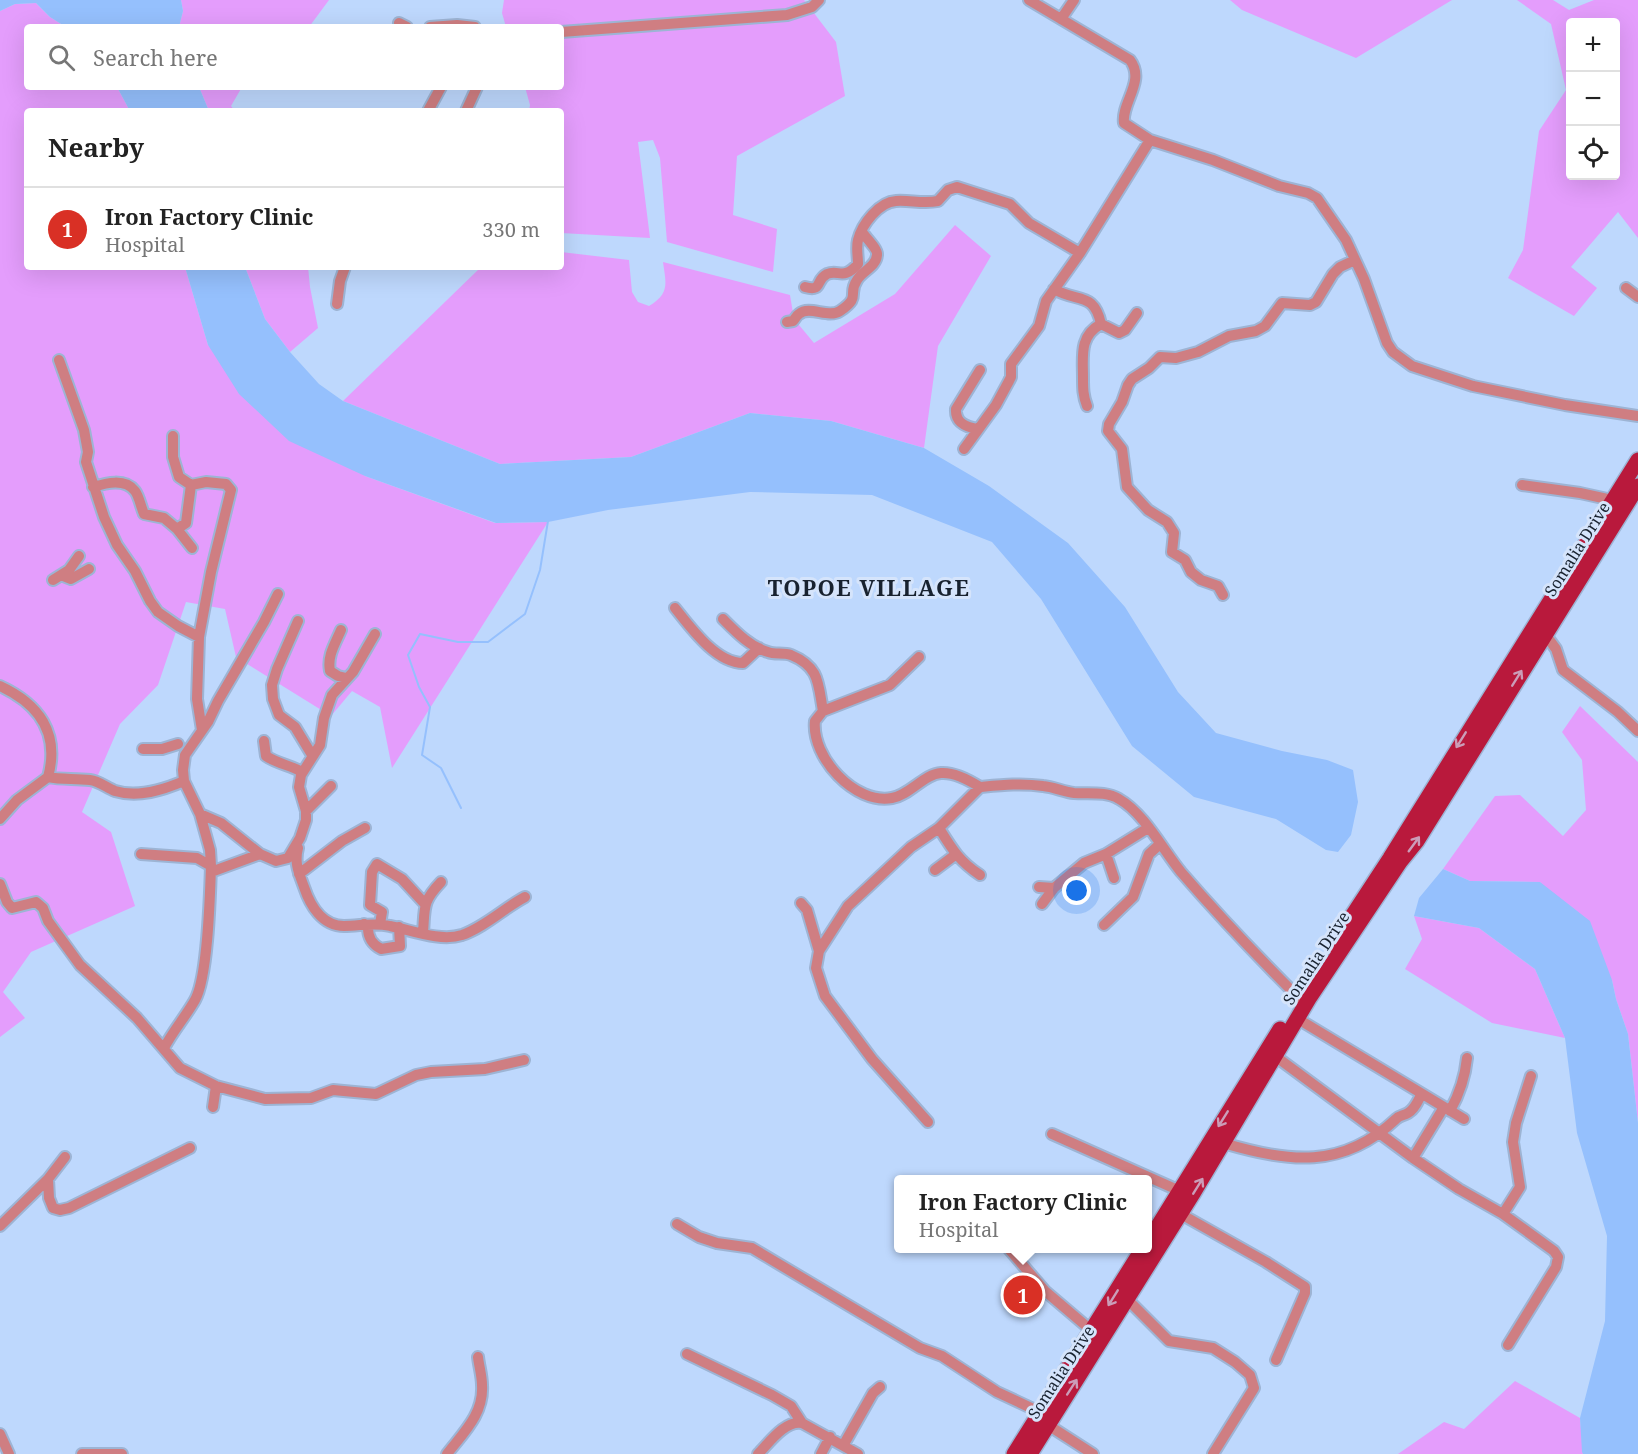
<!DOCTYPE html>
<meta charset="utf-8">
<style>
:root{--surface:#fff;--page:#f2f2f2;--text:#222;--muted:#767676;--line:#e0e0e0;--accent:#d93025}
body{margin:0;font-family:"Noto Serif",serif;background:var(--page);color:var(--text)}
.controls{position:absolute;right:18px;top:18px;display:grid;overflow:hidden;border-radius:6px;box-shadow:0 6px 24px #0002}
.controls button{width:54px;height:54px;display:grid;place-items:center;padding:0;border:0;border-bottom:2px solid var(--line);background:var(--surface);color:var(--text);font:30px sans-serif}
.you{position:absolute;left:1077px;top:891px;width:21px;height:21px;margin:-15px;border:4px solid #fff;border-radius:50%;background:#1a73e8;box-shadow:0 0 0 9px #1a73e833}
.badge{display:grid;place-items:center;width:39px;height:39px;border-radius:50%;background:var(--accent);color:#fff;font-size:20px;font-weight:700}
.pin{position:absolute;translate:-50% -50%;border:3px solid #fff;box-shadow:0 2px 6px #0006}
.popup{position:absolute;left:894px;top:1175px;width:258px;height:78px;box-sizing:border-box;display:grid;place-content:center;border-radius:6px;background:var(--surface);filter:drop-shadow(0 2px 4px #0005);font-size:20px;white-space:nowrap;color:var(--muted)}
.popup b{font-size:22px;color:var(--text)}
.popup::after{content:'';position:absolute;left:50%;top:100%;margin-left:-12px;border:12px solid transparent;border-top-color:var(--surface)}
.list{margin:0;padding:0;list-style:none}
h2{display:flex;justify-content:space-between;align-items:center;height:78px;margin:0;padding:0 24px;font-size:26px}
h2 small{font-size:20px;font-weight:400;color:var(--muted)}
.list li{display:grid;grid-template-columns:39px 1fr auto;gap:18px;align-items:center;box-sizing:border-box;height:84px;padding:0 24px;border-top:2px solid var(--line)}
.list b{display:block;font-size:22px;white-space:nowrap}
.list p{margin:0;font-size:20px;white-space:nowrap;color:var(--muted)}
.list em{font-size:20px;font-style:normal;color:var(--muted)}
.icon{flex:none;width:33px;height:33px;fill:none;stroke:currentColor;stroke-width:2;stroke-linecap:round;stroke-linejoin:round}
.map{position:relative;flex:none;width:1638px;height:1454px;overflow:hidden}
.search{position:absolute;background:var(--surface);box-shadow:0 6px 24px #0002;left:24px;top:24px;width:540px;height:66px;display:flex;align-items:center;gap:15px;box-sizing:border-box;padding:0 21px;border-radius:6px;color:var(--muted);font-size:22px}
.panel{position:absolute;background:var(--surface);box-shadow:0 6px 24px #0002;left:24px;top:108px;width:540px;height:162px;border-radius:6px}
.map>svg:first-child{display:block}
.green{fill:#e49dfc;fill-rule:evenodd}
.water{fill:#95c0fd}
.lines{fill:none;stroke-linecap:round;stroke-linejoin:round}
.stream{stroke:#95c0fd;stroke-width:2}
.street-casing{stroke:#9db4d4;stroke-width:14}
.primary-casing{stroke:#9db4d4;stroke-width:18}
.street{stroke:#cf7e82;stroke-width:10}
.primary{stroke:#b9193c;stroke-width:15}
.oneway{stroke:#cb9db8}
.labels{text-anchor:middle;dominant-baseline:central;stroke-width:6;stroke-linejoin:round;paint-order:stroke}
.street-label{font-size:16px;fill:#18222f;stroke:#d5e4fb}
.district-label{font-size:22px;font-weight:bold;letter-spacing:1.5px;fill:#18222f;stroke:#d5e4fb}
</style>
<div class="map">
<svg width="1638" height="1454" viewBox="0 0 1638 1454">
<rect width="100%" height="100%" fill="#bed8fd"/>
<path class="green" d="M181,0H329L309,27H179L183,11Z
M504,0H804L836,42L845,96L737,156L733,215L777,229L773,272L667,242L660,158L653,140L638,142L650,238L561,233V111H529L530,105L525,87H561V27H506L502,13Z
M1230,0H1452L1356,58L1242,10Z
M1517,0H1553L1569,10L1594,0H1638V238L1618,212L1571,267L1597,288L1574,316L1508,278L1523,250L1539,131L1566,90L1551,24ZM1570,22H1616V176H1570Z
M36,3L50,17L66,27H27V87H117L130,111H27V267H185L208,345L365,476L495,523L548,522L392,768L380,707L352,691L331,716L236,657L225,609L186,602L158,685L120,724L82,812L111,832L135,906L31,952L3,992L25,1018L0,1037V11L15,4Z
M199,87H242L231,106L235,111H209Z
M955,225L991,256L938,346L924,448L831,421L750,413L631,457L500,464L343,401L481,267H561V252L629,260L632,292L638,302L649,306C670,293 666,284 663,262L790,295L794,319L814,343L895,294Z
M245,267H308L310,287L318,328L290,352L265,319Z
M1580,706L1638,762V1123L1628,1034L1616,999L1612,980L1540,882L1470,881L1443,869L1495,796L1520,795L1563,836L1586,810L1582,760L1562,732Z
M1414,916L1479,928L1535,969L1565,1038L1492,1023L1405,969L1422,939Z
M1515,1381L1580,1418L1583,1454H1398L1444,1422L1464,1429Z"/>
<path class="water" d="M0,0H181L183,11L179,27H66L50,17L36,3L15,4L0,11Z
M117,87H199L209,111H130Z
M185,267H245L265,319L290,352L319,384L343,401L500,464L631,457L750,413L831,421L924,448L989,486L1068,543L1125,607L1178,692L1216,733L1282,751L1327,760L1353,770L1358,802L1351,835L1338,852L1326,850L1276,819L1194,797L1132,746L1041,599L992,542L872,495L750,492L608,510L548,522L496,523L365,476L289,441L239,394L208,345Z
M1443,869L1470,881L1540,882L1590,921L1612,980L1616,999L1628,1034L1638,1123V1454H1583L1582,1452L1580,1418L1605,1321L1607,1236L1577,1133L1565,1038L1535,969L1479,928L1414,916L1419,898Z"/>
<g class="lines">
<path class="stream" d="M461,808L441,768L422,755L430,707L419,687L408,655L420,634L458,642H488L525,614L540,570L548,521"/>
<defs>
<path id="street" d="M1029,0L1130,60C1146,81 1121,103 1124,123L1150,140L1213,160L1279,186L1308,193L1317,198L1346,240L1364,279L1387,343L1393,352L1412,366L1473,386L1565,405L1638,416
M1061,19L1074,0
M399,23L407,27
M430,27L457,25L475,27
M561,32L787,15L812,7L819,0
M428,111L441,87
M466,111L477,87
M805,287C823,292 815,280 827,274C839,269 843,281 858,264C858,256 856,248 858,240C862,224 879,202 896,201C910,200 924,204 938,201L948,190L957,187L1010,204L1029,223L1080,253
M1626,288L1638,297
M1054,289C1077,303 1094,291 1101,324L1119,333L1125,330L1137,313
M337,304L340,281L345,267
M787,322L793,321C795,319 796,316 799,314C810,305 828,319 840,311C862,296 847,295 857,280C862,271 876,267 877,255C878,249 866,238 862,232
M59,360L84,430L88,452L86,462L104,517L117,545L135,571L150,601L158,612L178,626L199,637L197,699L202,730
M1087,406C1083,396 1083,388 1083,378C1083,356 1079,336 1101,324
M978,429C966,427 955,423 956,409L980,370
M173,436V457L179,477L191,485
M964,449L996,405L1009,381L1011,377V364L1039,326L1046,301L1080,253L1150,140
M1522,485L1580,493L1612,500
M93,487C106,483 125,478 135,491C139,496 141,507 144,514L164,518L177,529
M192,548L177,529L186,523L191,485L206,482L226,484L231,490L211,572L199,637
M61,575L71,579L89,569
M53,580L69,570L79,556
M278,594L264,622L218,701L208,722L185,755L183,770L184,781L200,814L221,823L260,854L276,861L288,858L300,838L306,820V811L299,787L301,775L320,745L324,718L332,695L353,672L375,634
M1223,595L1218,586L1201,580L1191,572L1185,560L1172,552L1174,533L1167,522L1148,510L1127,487L1122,449L1108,431L1109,424L1122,402L1128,385L1132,379L1149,368L1160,357L1176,358L1198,352L1229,336L1256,331L1265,326L1282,303L1310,305L1316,302L1333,274L1340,267L1355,260
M675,608C691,628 716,663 743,663L759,648
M723,619C735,631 750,647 768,652C775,655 783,652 791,655C820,667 818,684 823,711
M298,621L277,669L272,685L273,699L279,715L295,727L312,755
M341,630C335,644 327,656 330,671L338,676L346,678
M1545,634L1556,649L1563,670L1618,712L1638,731
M919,657L890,685L823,711L815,721C811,757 855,805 892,798C910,795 924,774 941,773C954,772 969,780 980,787C1002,785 1021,783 1043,786C1054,787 1064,792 1074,793C1089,794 1106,791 1119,799C1144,813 1163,850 1181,872C1219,916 1259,958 1300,999
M0,686C39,704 60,733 48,777
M264,741L266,756C278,764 290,765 302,772
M143,749H162L178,744
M306,811L331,786
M0,819L17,800L48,777C62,780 75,778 90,780C99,781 107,788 115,791C138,798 163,790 184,781
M939,828C952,849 959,861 980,875
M298,848C294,863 299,873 304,887C310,905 322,926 344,926C360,926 374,922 390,926C411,930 440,942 462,935C485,927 504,908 525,897
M141,854L197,858L211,866
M1106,854L1114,878
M935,870L955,855
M211,872L260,854
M299,874L342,841L365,828
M0,884L7,902L12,908L36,902L43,908L48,921L80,965L137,1018L180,1068L216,1086L265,1099L311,1098L333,1090L376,1094L416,1075L431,1072L485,1069L524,1060
M1039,887L1054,888L1084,863L1106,854L1148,828
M801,903L807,910L819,951
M1042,904L1054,888
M364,924L368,928C368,938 372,944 381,949L400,946L399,927
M380,924L382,912L370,905L372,872L377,864L402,879L425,904
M1104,925L1133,897L1149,854L1160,844
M423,933C425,907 422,902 441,882
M1298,1019L1464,1119
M164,1048C173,1031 186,1016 195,1000C208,977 210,895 211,866L210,850L200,814
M1275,1056L1413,1158L1459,1189L1503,1214L1554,1251L1558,1257L1556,1267L1508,1345
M213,1107L216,1086
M1450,1111C1460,1093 1465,1078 1467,1058
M928,1122L872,1059L825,996L816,968L819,951L848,906L911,847L939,828L980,787
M1052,1134L1180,1191
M1223,1143C1289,1162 1342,1170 1396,1119C1400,1115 1403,1116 1408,1113C1415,1109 1418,1101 1421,1095
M1413,1158L1444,1107
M48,1179L49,1198L53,1208L60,1210L69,1208L190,1148
M1179,1213L1266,1262L1305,1287V1293L1276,1360
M1503,1214L1520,1187L1513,1142L1516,1123L1531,1076
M677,1224L699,1237L717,1243L752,1248L920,1348L942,1356L997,1392L1044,1414
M0,1226L48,1179L65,1157
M1008,1248L1045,1291L1092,1331
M1128,1300L1169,1341L1213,1348L1235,1362L1250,1375L1254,1388L1213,1454
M687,1354L772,1395L791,1406L802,1423
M1048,1425L1093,1454
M0,1434L9,1454
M844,1444L873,1393L880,1387
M82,1454H122
M447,1454C463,1433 484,1414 482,1385C482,1376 479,1366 478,1357
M758,1454C769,1443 785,1420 802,1423L858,1454
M821,1454L830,1437"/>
<path id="primary" d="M1333,945L1390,858L1638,460
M1148,1242L1280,1029
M1014,1454L1143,1248
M1030,1454L1194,1192L1310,997L1400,862L1417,841L1638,486"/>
</defs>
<use href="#street" class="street-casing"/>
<use href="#primary" class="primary-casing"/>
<use href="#street" class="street"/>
<use href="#primary" class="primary"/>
</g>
<defs><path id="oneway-shaft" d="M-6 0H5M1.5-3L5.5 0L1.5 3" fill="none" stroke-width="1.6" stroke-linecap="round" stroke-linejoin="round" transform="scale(1.5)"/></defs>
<g class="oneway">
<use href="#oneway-shaft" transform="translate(1517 678) rotate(-58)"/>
<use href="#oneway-shaft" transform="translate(1461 740) rotate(122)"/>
<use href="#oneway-shaft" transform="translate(1414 844) rotate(-54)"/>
<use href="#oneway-shaft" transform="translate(1223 1119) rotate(122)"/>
<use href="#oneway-shaft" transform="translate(1198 1186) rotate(-58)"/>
<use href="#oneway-shaft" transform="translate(1113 1298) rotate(122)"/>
<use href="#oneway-shaft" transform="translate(1072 1387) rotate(-57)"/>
</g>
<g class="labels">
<g class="street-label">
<text transform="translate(1577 549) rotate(-58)">Somalia Drive</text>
<text transform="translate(1316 958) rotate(-57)">Somalia Drive</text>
<text transform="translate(1061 1372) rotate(-57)">Somalia Drive</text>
</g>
<g class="district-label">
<text x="869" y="587">TOPOE VILLAGE</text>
</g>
</g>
</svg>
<div class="controls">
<button>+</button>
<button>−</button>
<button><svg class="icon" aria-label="locate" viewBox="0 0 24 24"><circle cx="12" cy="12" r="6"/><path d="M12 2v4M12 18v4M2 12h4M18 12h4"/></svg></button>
</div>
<div class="you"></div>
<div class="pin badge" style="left:1023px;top:1295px">1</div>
<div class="popup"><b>Iron Factory Clinic</b>Hospital</div>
<div class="search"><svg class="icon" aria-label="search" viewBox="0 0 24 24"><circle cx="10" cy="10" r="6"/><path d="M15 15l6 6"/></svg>Search here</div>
<section class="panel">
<h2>Nearby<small></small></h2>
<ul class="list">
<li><span class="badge">1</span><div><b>Iron Factory Clinic</b><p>Hospital</p></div><em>330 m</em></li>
</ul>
</section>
</div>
